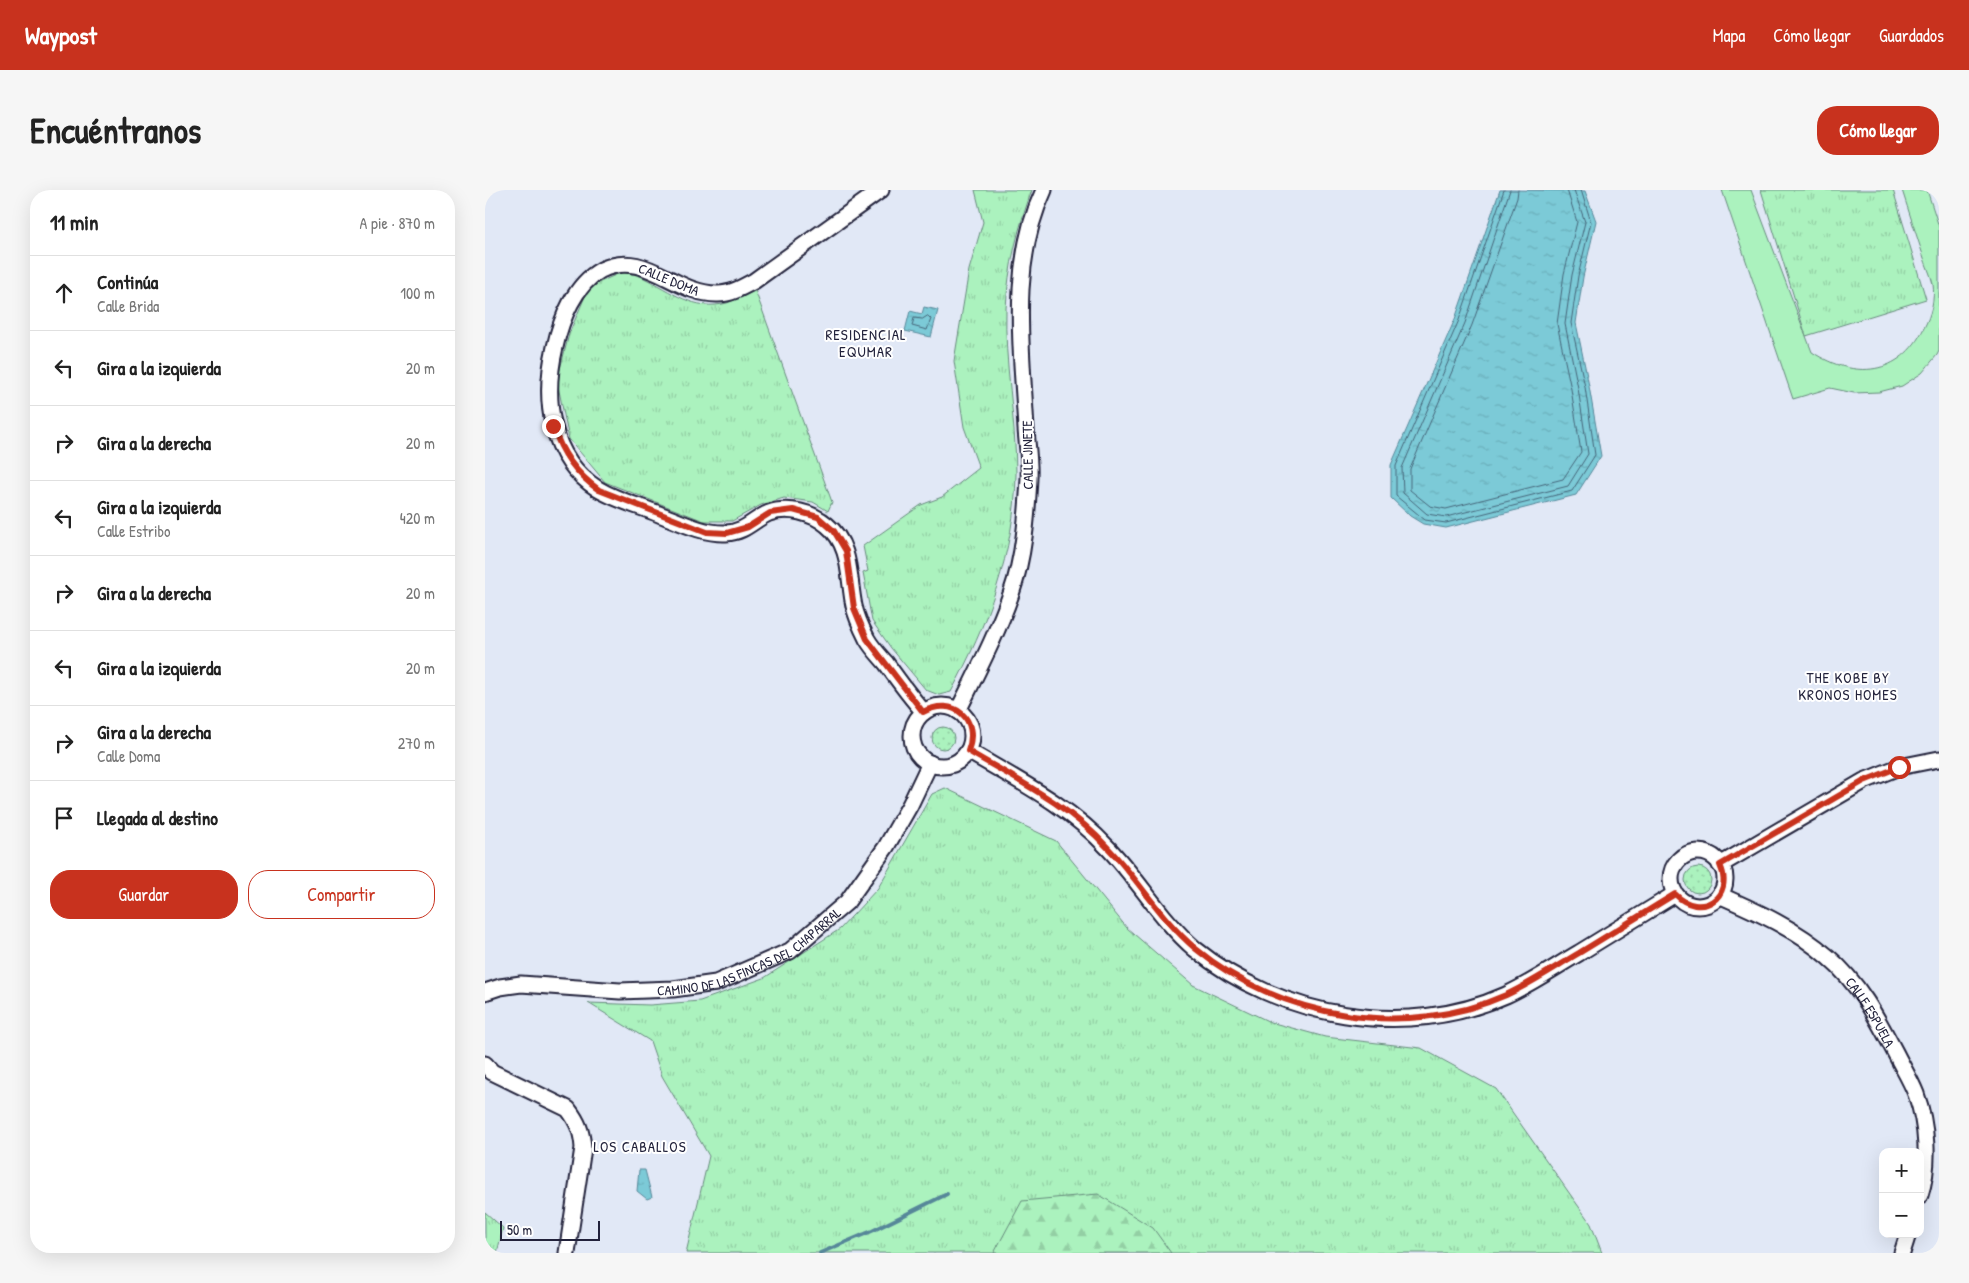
<!DOCTYPE html>
<html lang="es">
<meta charset="utf-8">
<style>
:root{--surface:#fff;--page:#f6f6f6;--text:#222;--muted:#767676;--line:#e0e0e0;--accent:#c8321e}
body{margin:0;font-family:"Patrick Hand",sans-serif;background:var(--page);color:var(--text)}
.controls{position:absolute;right:15px;bottom:15px;display:grid;overflow:hidden;border-radius:10px;box-shadow:0 5px 20px #0002}
.controls button{width:45px;height:45px;display:grid;place-items:center;padding:0;border:0;border-bottom:1px solid var(--line);background:var(--surface);color:var(--text);font:25px sans-serif}
.scale{position:absolute;left:15px;bottom:12px;width:100px;box-sizing:border-box;padding-left:5px;border:2px solid #22223b;border-top:0;font-size:14px;line-height:18px;white-space:nowrap;color:#22223b;-webkit-text-stroke:4px #fff;paint-order:stroke}
.stop{position:absolute;width:15px;height:15px;margin:-11px;border:4px solid #c8321e;border-radius:50%;background:#fff}
.stop.end{background:#c8321e;border-color:#fff;box-shadow:0 1px 5px #0008}
.list{margin:0;padding:0;list-style:none}
h2{display:flex;justify-content:space-between;align-items:center;height:65px;margin:0;padding:0 20px;font-size:21px}
h2 small{font-size:16px;font-weight:400;color:var(--muted)}
.list li{display:grid;grid-template-columns:32px 1fr auto;gap:15px;align-items:center;box-sizing:border-box;height:75px;padding:0 20px;border-top:1px solid var(--line)}
.list b{display:block;font-size:19px;white-space:nowrap}
.list p{margin:0;font-size:16px;white-space:nowrap;color:var(--muted)}
.list em{font-size:16px;font-style:normal;color:var(--muted)}
.actions{display:flex;gap:10px;padding:15px 20px}
.actions a{flex:1;padding:11px 0;border:1px solid var(--accent);border-radius:20px;text-align:center;font-size:18px;color:var(--accent)}
.actions .main{background:var(--accent);color:#fff}
.icon{flex:none;width:28px;height:28px;fill:none;stroke:currentColor;stroke-width:2;stroke-linecap:round;stroke-linejoin:round}
.map{position:relative;flex:none;width:1454px;height:1063px;overflow:hidden;border-radius:20px}
header{display:flex;align-items:center;gap:30px;box-sizing:border-box;height:70px;padding:0 25px;background:var(--accent);color:#fff}
header strong{font-size:24px}
nav{display:flex;gap:28px;margin-inline-start:auto;font-size:18px}
.intro{display:flex;align-items:center;justify-content:space-between;box-sizing:border-box;height:120px;padding:0 30px}
h1{margin:0;font-size:35px}
.button{padding:12px 22px;border-radius:20px;background:var(--accent);color:#fff;font-size:18px;font-weight:700}
main{display:flex;gap:30px;padding:0 30px}
aside{flex:1;background:var(--surface);border-radius:20px;box-shadow:0 5px 20px #0002}
.map>svg:first-child{display:block}
.grass{fill:url(#grass-tufts);stroke:#668a7c}
.forest{fill:url(#forest-firs);stroke:#668a7c}
.park{fill:#abf2be;stroke:#668a7c}
.garden{fill:url(#garden-dots);stroke:#668a7c}
.water{fill:url(#water-ripples);stroke:#578799}
.lines{fill:none;stroke-linecap:round;stroke-linejoin:round}
.shore{stroke:#466579;stroke-width:1}
.stream{stroke:#578799;stroke-width:4}
.minor-casing{stroke:#22223b;stroke-width:19}
.minor{stroke:#fff;stroke-width:15}
.route{stroke:#c8321e;stroke-width:6}
.labels{text-anchor:middle;dominant-baseline:central;stroke-width:4;stroke-linejoin:round;paint-order:stroke}
.street-label{font-size:14px;fill:#22223b;stroke:#fff}
.neighbourhood-label{font-size:15px;letter-spacing:1px;fill:#22223b;stroke:#fff}
</style>
<header>
<strong>Waypost</strong>
<nav><a>Mapa</a><a>Cómo llegar</a><a>Guardados</a></nav>
</header>
<div class="intro"><h1>Encuéntranos</h1><a class="button">Cómo llegar</a></div>
<main>
<aside>
<h2>11 min<small>A pie · 870 m</small></h2>
<ul class="list">
<li><svg class="icon" aria-label="ahead" viewBox="0 0 24 24"><path d="M12 20V5M6 11l6-6 6 6"/></svg><div><b>Continúa</b><p>Calle Brida</p></div><em>100 m</em></li>
<li><svg class="icon" aria-label="left" viewBox="0 0 24 24"><path d="M17 20v-9H6M10 6l-5 5 5 5"/></svg><div><b>Gira a la izquierda</b></div><em>20 m</em></li>
<li><svg class="icon" aria-label="right" viewBox="0 0 24 24"><path d="M7 20v-9h11M14 6l5 5-5 5"/></svg><div><b>Gira a la derecha</b></div><em>20 m</em></li>
<li><svg class="icon" aria-label="left" viewBox="0 0 24 24"><path d="M17 20v-9H6M10 6l-5 5 5 5"/></svg><div><b>Gira a la izquierda</b><p>Calle Estribo</p></div><em>420 m</em></li>
<li><svg class="icon" aria-label="right" viewBox="0 0 24 24"><path d="M7 20v-9h11M14 6l5 5-5 5"/></svg><div><b>Gira a la derecha</b></div><em>20 m</em></li>
<li><svg class="icon" aria-label="left" viewBox="0 0 24 24"><path d="M17 20v-9H6M10 6l-5 5 5 5"/></svg><div><b>Gira a la izquierda</b></div><em>20 m</em></li>
<li><svg class="icon" aria-label="right" viewBox="0 0 24 24"><path d="M7 20v-9h11M14 6l5 5-5 5"/></svg><div><b>Gira a la derecha</b><p>Calle Doma</p></div><em>270 m</em></li>
<li><svg class="icon" aria-label="arrive" viewBox="0 0 24 24"><path d="M6 21V4h12l-3 4 3 4H6"/></svg><div><b>Llegada al destino</b></div></li>
</ul>
<div class="actions"><a class="main">Guardar</a><a>Compartir</a></div>
</aside>
<div class="map">
<svg width="1454" height="1063" viewBox="0 0 1454 1063">
<defs>
<pattern id="grass-tufts" width="24" height="20" patternUnits="userSpaceOnUse" patternTransform="scale(1.25)"><rect width="24" height="20" fill="#abf2be"/><path d="M3 7l-1-3M5 7V3M7 7l1-3M15 17l-1-3M17 17v-4M19 17l1-3" fill="none" stroke="#93cfa4"/></pattern>
<pattern id="forest-firs" width="22" height="20" patternUnits="userSpaceOnUse" patternTransform="scale(1.25)"><rect width="22" height="20" fill="#abf2be"/><path d="M5 1l3.5 6h-7zM16 11l3.5 6h-7z" fill="#93cfa4"/></pattern>
<pattern id="garden-dots" width="8" height="8" patternUnits="userSpaceOnUse" patternTransform="scale(1.25)"><rect width="8" height="8" fill="#abf2be"/><path d="M2 2h.1M6 6h.1" fill="none" stroke="#93cfa4" stroke-width="1.8" stroke-linecap="round"/></pattern>
<pattern id="water-ripples" width="26" height="14" patternUnits="userSpaceOnUse" patternTransform="scale(1.25)"><rect width="26" height="14" fill="#7bcad7"/><path d="M2 4q2-2 4 0t4 0M15 11q2-2 4 0t4 0" fill="none" stroke="#6aadb9"/></pattern>
</defs>
<rect width="100%" height="100%" fill="#e1e8f6"/>
<filter id="ink" filterUnits="userSpaceOnUse"><feTurbulence type="fractalNoise" baseFrequency=".02" numOctaves="2"/><feDisplacementMap in="SourceGraphic" scale="10" xChannelSelector="R" yChannelSelector="G"/><feConvolveMatrix kernelMatrix="1 2 1 2 8 2 1 2 1" color-interpolation-filters="sRGB"/></filter>
<g filter="url(#ink)">
<path class="grass" d="M490,0H547C533,38 523,77 521,118C519,173 531,228 531,284C530,362 502,435 466,502L454,505L441,500L406,458L387,431L378,383L383,381L378,356L436,315L457,307L494,278L479,237L469,171L484,80L498,32Z
M1276,0H1408L1441,109L1321,146Z
M137,82C144,84 153,84 159,88C186,101 209,122 242,113C251,110 261,104 270,100L347,312L343,321L328,312L299,308L276,315L247,331H219L120,292L84,249L72,191L84,144L104,97Z
M460,598L571,651L642,738L708,795L785,832L840,847L936,858L1011,899L1106,1034L1117,1063H201L224,966L177,886L165,851L103,813L165,815L215,811L279,788L355,739L393,698L447,604Z
M0,1022L18,1038L12,1063H0Z"/>
<path class="forest" d="M613,1004L668,1038L686,1063H509L537,1011Z"/>
<path class="park" d="M1237,0H1266L1327,162C1370,190 1415,186 1439,138C1446,125 1450,109 1448,94C1446,85 1441,75 1438,65C1431,44 1424,22 1417,0H1442L1454,37V161L1452,165L1437,183L1417,196L1394,202L1369,203L1345,198L1308,209Z"/>
<path class="garden" d="M447 548a11 11 0 1 1 22 0a11 11 0 1 1-22 0Z
M1200 690a13 13 0 1 1 26 0a13 13 0 1 1-26 0Z"/>
<path class="water" d="M1015,0L1100,1L1111,31L1098,87L1091,133L1104,196L1116,266L1091,305L961,338L938,334L925,326L906,308V275L970,129Z
M439,117L453,120L446,147L420,141L425,121L437,124Z
M154,980H160L167,1007L162,1009L152,1001Z"/>
<g class="lines">
<path class="shore" d="M1019,0L974,130L911,276V306L940,330L961,333L1087,301L1110,265L1100,197L1086,133L1093,86L1106,32L1096,0
M1025,0L980,133L917,278L918,303L942,324L961,327L1083,296L1103,264L1093,198L1080,134L1087,85L1100,32L1089,0
M1033,0L1032,8L987,135L925,279V300L945,316L961,319L1078,289L1096,262L1086,199L1072,134L1079,84L1092,32L1082,0
M443,126L446,129L442,140L427,136L429,128L437,129Z"/>
<path class="stream" d="M335,1063L387,1041L462,1004"/>
<defs>
<g id="minor">
<path d="M396,0L269,91C258,97 246,104 233,104C190,105 160,58 116,80C90,94 76,129 70,157C58,208 64,268 113,299C131,310 154,316 174,324C195,332 218,344 241,343C261,342 269,329 284,323C303,316 328,323 342,335C367,355 363,388 369,416C371,426 377,439 382,449C387,458 395,466 401,473C413,490 425,507 439,522"/>
<circle cx="457" cy="546" r="30"/>
<path d="M473,521C492,482 512,444 526,404C539,367 542,326 544,288C545,272 542,255 541,239C537,160 524,74 559,0"/>
<path d="M483,561C532,590 583,615 623,658C654,690 676,730 710,759C795,828 921,850 1021,805C1047,793 1070,777 1094,763C1126,743 1158,724 1190,704"/>
<circle cx="1213" cy="689" r="27"/>
<path d="M1235,675L1379,591L1414,577L1454,569"/>
<path id="s1" d="M1234,705C1273,722 1311,739 1343,767C1375,794 1393,830 1412,866C1418,878 1426,891 1431,904C1442,934 1445,974 1435,1005"/>
<path id="s2" d="M0,802L15,797L36,794L135,801L188,799L231,793L305,761L362,712L401,657L425,615L445,573"/>
<path d="M0,874L7,882L83,919C93,932 97,942 98,958L82,1063"/>
<path d="M1417,1063L1423,1044"/>
</g>
</defs>
<use href="#minor" class="minor-casing"/>
<use href="#minor" class="minor"/>
</g>
</g>
<g class="lines" filter="url(#ink)">
<path class="route" d="M68,236C76,262 91,284 114,300L222,342L242,343L263,337L285,323L308,320L333,327L349,341L361,361L369,418L382,449L438,522C469,506 495,529 483,561C532,590 584,615 623,658C654,690 676,730 711,759C795,828 920,850 1021,805C1047,793 1070,777 1094,763C1126,743 1158,724 1190,704C1215,730 1250,707 1235,675L1379,591L1414,577"/>
</g>
<g class="labels">
<g class="street-label">
<text transform="translate(184 89) rotate(22)">CALLE DOMA</text>
<text transform="translate(542 265) rotate(-91)">CALLE JINETE</text>
<text stroke="none"><textPath href="#s2" startOffset="275">CAMINO DE LAS FINCAS DEL CHAPARRAL</textPath></text>
<text stroke="none"><textPath href="#s1" startOffset="196">CALLE ESPUELA</textPath></text>
</g>
<g class="neighbourhood-label">
<text x="381" y="144">RESIDENCIAL<tspan x="381" dy="17">EQUMAR</tspan></text>
<text x="1363" y="487">THE KOBE BY<tspan x="1363" dy="17">KRONOS HOMES</tspan></text>
<text x="155" y="956">LOS CABALLOS</text>
</g>
</g>
</svg>
<div class="controls">
<button>+</button>
<button>−</button>
</div>
<div class="scale">50 m</div>
<div class="stop" style="left:1414px;top:577px"></div>
<div class="stop end" style="left:68px;top:236px"></div>
</div>
</main>
